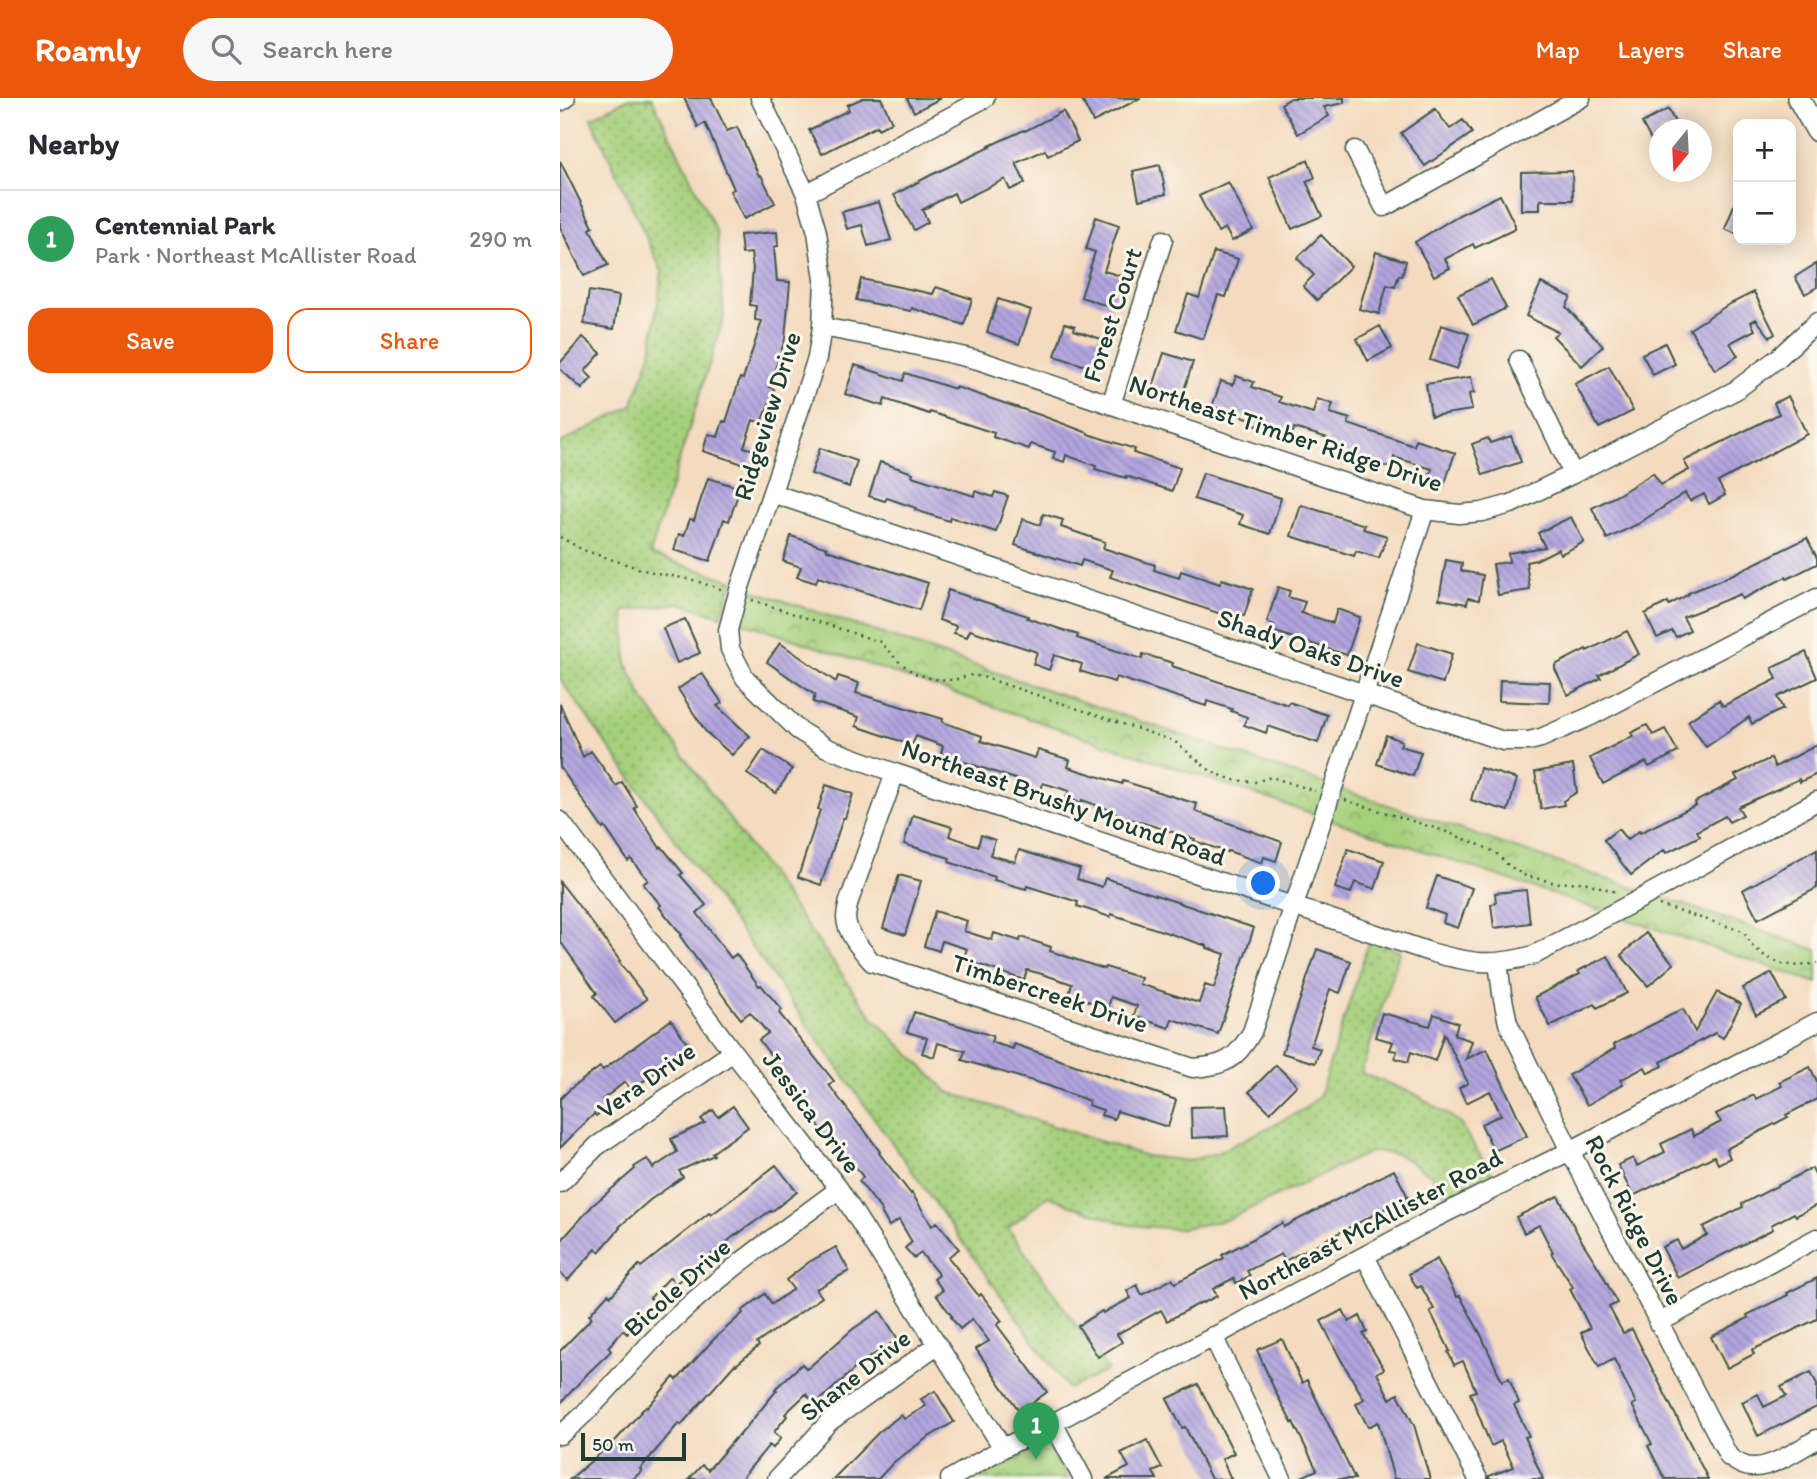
<!DOCTYPE html>
<meta charset="utf-8">
<style>
:root{--surface:#fff;--page:#f7f7f7;--text:#2b2b33;--muted:#7c7c81;--line:#e1e1e2;--accent:#ea580c}
body{margin:0;font-family:Itim,sans-serif;background:var(--page);color:var(--text)}
.controls{position:absolute;right:21px;top:21px;display:grid;overflow:hidden;border-radius:14px;box-shadow:0 4px 18px #0003}
.controls button{width:63px;height:63px;display:grid;place-items:center;padding:0;border:0;border-bottom:2px solid var(--line);background:var(--surface);color:var(--text);font:35px sans-serif}
.compass{position:absolute;left:1089px;top:21px;width:63px;height:63px;border-radius:50%;background:var(--surface);box-shadow:0 4px 18px #0003;rotate:198deg}
.scale{position:absolute;left:21px;bottom:18px;width:105px;box-sizing:border-box;padding-left:7px;border:4px solid #1f3d34;border-top:0;font-size:19px;line-height:24px;white-space:nowrap;color:#1f3d34;-webkit-text-stroke:5px #fbf7ec;paint-order:stroke}
.you{position:absolute;left:704px;top:786px;width:24px;height:24px;margin:-18px;border:5px solid #fff;border-radius:50%;background:#1a73e8;box-shadow:0 0 0 10px #1a73e833}
.badge{display:grid;place-items:center;width:46px;height:46px;border-radius:50%;background:var(--accent);color:#fff;font-size:23px;font-weight:700}
.pin{position:absolute;translate:-50% -58px;filter:drop-shadow(0 2px 4px #0008)}
.pin::after{content:'';position:absolute;top:37px;width:24px;height:21px;background:inherit;clip-path:polygon(0 0,100% 0,50% 100%)}
.list{margin:0;padding:0;list-style:none}
h2{display:flex;justify-content:space-between;align-items:center;height:91px;margin:0;padding:0 28px;font-size:30px}
h2 small{font-size:23px;font-weight:400;color:var(--muted)}
.list li{display:grid;grid-template-columns:46px 1fr auto;gap:21px;align-items:center;box-sizing:border-box;height:98px;padding:0 28px;border-top:2px solid var(--line)}
.list b{display:block;font-size:26px;white-space:nowrap}
.list p{margin:0;font-size:23px;white-space:nowrap;color:var(--muted)}
.list em{font-size:23px;font-style:normal;color:var(--muted)}
.actions{display:flex;gap:14px;padding:21px 28px}
.actions a{flex:1;padding:16px 0;border:2px solid var(--accent);border-radius:21px;text-align:center;font-size:24px;color:var(--accent)}
.actions .main{background:var(--accent);color:#fff}
.icon{flex:none;width:38px;height:38px;fill:none;stroke:currentColor;stroke-width:2;stroke-linecap:round;stroke-linejoin:round}
.map{position:relative;flex:none;width:1257px;height:1381px;overflow:hidden}
header{display:flex;align-items:center;gap:42px;box-sizing:border-box;height:98px;padding:0 35px;background:var(--accent);color:#fff}
header strong{font-size:33px}
nav{display:flex;gap:38px;margin-inline-start:auto;font-size:24px}
.search{width:490px;height:63px;background:var(--page);display:flex;align-items:center;gap:18px;box-sizing:border-box;padding:0 24px;border-radius:38px;color:var(--muted);font-size:26px}
main{display:flex}
aside{flex:1;background:var(--surface)}
.map>svg:first-child{display:block}
.grass{fill:url(#grass-dots);stroke:#628658;stroke-width:2}
.park{fill:url(#park-crowns);stroke:#628658;stroke-width:2}
.building{fill:url(#building-back-hatch)}
.lines{fill:none;stroke-linecap:round;stroke-linejoin:round}
.minor-casing{stroke:#3f5549;stroke-width:21}
.major-casing{stroke:#3f5549;stroke-width:24}
.path{stroke:#3f5549;stroke-width:2.5;stroke-dasharray:2 5;stroke-linecap:butt}
.minor{stroke:#fff;stroke-width:18}
.major{stroke:#fff;stroke-width:21}
.labels{text-anchor:middle;dominant-baseline:central;stroke-width:6;stroke-linejoin:round;paint-order:stroke}
.street-label{font-size:26px;fill:#1f3d34;stroke:#fbf7ec}
</style>
<header>
<strong>Roamly</strong>
<div class="search"><svg class="icon" aria-label="search" viewBox="0 0 24 24"><circle cx="10" cy="10" r="6"/><path d="M15 15l6 6"/></svg>Search here</div>
<nav><a>Map</a><a>Layers</a><a>Share</a></nav>
</header>
<main>
<aside>
<h2>Nearby<small></small></h2>
<ul class="list">
<li><span class="badge" style="background:#2e9e5b">1</span><div><b>Centennial Park</b><p>Park · Northeast McAllister Road</p></div><em>290 m</em></li>
</ul>
<div class="actions"><a class="main">Save</a><a>Share</a></div>
</aside>
<div class="map">
<svg width="1257" height="1381" viewBox="0 0 1257 1381">
<defs>
<pattern id="grass-dots" width="8" height="8" patternUnits="userSpaceOnUse" patternTransform="scale(1.75)"><rect width="8" height="8" fill="#a6d07c"/><path d="M2 2h.1M6 6h.1" fill="none" stroke="#87aa66" stroke-width="1.8" stroke-linecap="round"/></pattern>
<pattern id="park-crowns" width="20" height="18" patternUnits="userSpaceOnUse" patternTransform="scale(1.75)"><rect width="20" height="18" fill="#a6d07c"/><path d="M2 6a3 3 0 1 1 6 0M12 15a3 3 0 1 1 6 0" fill="none" stroke="#87aa66"/></pattern>
<pattern id="building-back-hatch" width="6" height="6" patternUnits="userSpaceOnUse" patternTransform="scale(1.75)"><rect width="6" height="6" fill="#b2a4df"/><path d="M-1 5l2 2M0 0l6 6M5-1l2 2" fill="none" stroke="#9087b6"/></pattern>
</defs>
<rect width="100%" height="100%" fill="#fbf7ec"/>
<filter id="ink" filterUnits="userSpaceOnUse"><feTurbulence type="fractalNoise" baseFrequency=".0143" numOctaves="2"/><feDisplacementMap in="SourceGraphic" scale="14" xChannelSelector="R" yChannelSelector="G"/><feConvolveMatrix kernelMatrix="1 2 1 2 8 2 1 2 1" color-interpolation-filters="sRGB"/></filter>
<filter id="wash" filterUnits="userSpaceOnUse"><feTurbulence type="fractalNoise" baseFrequency=".00686" numOctaves="4" result="noise"/><feDisplacementMap in="SourceGraphic" scale="28" xChannelSelector="R" yChannelSelector="G"/><feGaussianBlur stdDeviation="1.57" result="paint"/><feColorMatrix in="noise" values="0 0 0 0 0 0 0 0 0 0 0 0 0 0 0 0 0 1.4 0 .05"/><feComposite in="paint" operator="in"/></filter>
<g filter="url(#wash)">
<rect width="100%" height="100%" fill="#f4dbbf"/>
<path class="grass" d="M69,0H92L157,135L164,219L90,456L173,483L161,518L120,505L64,513L67,566L83,601L314,921L388,994L586,1058L628,1063L657,1055L743,1012L759,999L809,843L840,853L801,975L855,996L898,1023L934,1079L890,1103L871,1077L837,1056L810,1054L666,1122L618,1131L569,1127L521,1111L488,1098L448,1130L548,1272L508,1291L0,581V345L72,308L91,255L102,173L31,20Z"/>
<path class="park" d="M189,491L1257,852V885L179,523Z
M487,1345L508,1381H418L421,1379Z"/>
<g id="blocks">
<path class="building" d="M124,0H151L167,33L177,29L199,78L201,77L215,105L184,121L170,93L174,91L145,25L138,29Z
M303,0H321L332,24L318,31L317,28L262,56L249,32L289,12L287,7Z
M347,0H381L354,14Z
M521,0H581L533,24Z
M731,0H784V5L764,9L769,18L738,36L721,6Z
M875,11L890,31L903,22L912,35L865,68L841,35Z
M1108,11L1119,32H1100V59L1082,25Z
M503,13L518,43L488,58L485,52L456,65L465,85L450,92L445,81L398,104L394,95L362,112L368,124L354,132L334,97L369,78L430,49L429,48L464,32L465,33Z
M748,62L755,80L746,83L762,118L732,131L709,79Z
M0,63L33,129L30,131L48,167L24,178L0,129Z
M600,67L606,96L579,102L573,73Z
M1012,73L1013,102H980V112H961V74Z
M668,84L693,132L672,143L665,130L658,134L639,98Z
M940,97L955,127V131L915,150L913,146L885,161L890,170L874,178L855,144L899,117Z
M1177,99L1178,100V137L1165,131Z
M319,104L331,142L308,148L302,127L287,131L282,114Z
M536,119L559,127L544,173L561,178L550,209L521,199L535,154L526,151Z
M217,134L218,148L214,149L217,183L230,184L225,241L209,289L214,291L202,325L193,322L184,349L194,352L189,368L143,353L148,336L158,339L163,323L166,324L180,280L183,281L202,223L195,222L196,208L190,207L193,171L191,155L182,156L180,137Z
M761,137L791,168L757,202L743,188L754,177L737,160Z
M654,154L678,161L666,199L658,197L643,241L616,232L628,196L639,200Z
M816,154L846,163L842,178L839,177L835,189L827,187L819,216L799,211Z
M1257,165V189L1245,196L1235,179Z
M301,181L373,196L376,189L412,201L404,227L352,210L351,213L296,202Z
M931,181L946,210L913,227L898,197Z
M981,185L1011,199L1006,209L1043,248L1022,268L993,238L998,234L966,218Z
M29,193L59,198L54,231L24,226Z
M1194,194L1215,236L1210,239L1196,221L1191,224L1195,232L1170,245L1178,258L1155,272L1130,231L1166,208Z
M438,201L471,212L459,246L427,234Z
M505,225L515,228L514,232L541,241L532,270L495,258Z
M881,227L909,236L897,271L870,262Z
M820,228L832,250L808,263L797,241Z
M23,239L41,255L25,273L32,280L22,291L0,271V265Z
M1105,245L1115,266L1093,277L1082,256Z
M604,255L633,264L621,301L592,292Z
M295,267L343,283L345,275L395,291L396,289L480,317L528,335V336L575,351L573,355L620,370L612,393L566,378V380L535,371L536,368L506,357L504,364L493,360L495,354L471,346L469,351L433,339L434,335L370,314L369,316L325,301L323,308L285,296Z
M1049,268L1073,313L1039,330L1015,286Z
M676,278L694,284L692,289L721,299L719,304L753,315L757,301L773,306L770,315L790,321L788,326L854,348L856,342L895,355L884,388L868,383L872,371L834,359L831,370L765,350L768,340L734,330L732,338L694,326L695,322L652,309L661,283L673,287Z
M911,279L914,295L909,296L912,312L871,318L866,286Z
M1228,298L1247,336L1158,384L1165,397L1149,406L1144,396L1130,403L1125,395L1078,426L1047,441L1032,410L1058,397L1093,375L1101,387L1129,372L1124,363L1219,316L1214,305Z
M951,338L961,364L923,377L912,346L928,340L930,345Z
M260,350L297,363L289,389L251,376Z
M320,364L353,375L352,378L414,398L415,393L433,399L435,394L448,398L436,434L390,419L389,423L355,412L356,410L327,400L325,403L309,398Z
M643,375L721,400L710,436L680,426L683,417L634,401Z
M148,380L180,390L169,423L164,421L150,463L114,452L119,436L124,438L130,421L134,422Z
M741,407L805,427L803,431L827,438L819,460L796,453L794,458L731,438Z
M483,416L503,422L501,429L545,444L543,450L595,467L594,472L619,480L621,473L660,486L662,481L693,491L684,518L668,513L667,518L550,479L553,472L522,462L520,468L455,447L463,421L480,427Z
M1011,419L1024,444L1001,456L998,451L976,462L966,464L970,492L938,497L933,466L949,464L948,455L985,449L978,435Z
M231,438L267,450V452L368,485L359,512L258,479L256,485L237,479L241,469L223,463Z
M1247,440L1257,460V466L1227,481L1226,479L1182,501L1180,496L1123,519L1130,532L1116,539L1112,533L1097,540L1085,516L1108,504L1109,507L1129,496L1128,495L1163,481Z
M886,462L902,465L901,473L923,477L919,502L908,500L907,506L879,501Z
M718,489L730,493L728,499L745,504L741,515L773,525L777,511L800,519L787,557L712,533L714,527L707,524Z
M388,492L468,518L467,520L518,537L517,540L582,561L583,556L613,565L612,568L728,607L729,604L767,617L758,645L708,628L706,635L684,627L687,619L671,613L672,611L647,603L646,608L556,579L554,584L520,573L522,566L494,557L489,572L473,566L477,554L410,532L407,539L394,535L396,528L379,522Z
M125,521L140,555L117,565L103,530Z
M1067,533L1079,556L1039,577L1041,580L1008,597L995,571V567L1026,551L1027,553Z
M220,545L276,584L278,578L299,585L296,595L383,621L382,624L422,638L421,643L475,660L478,652L510,662L508,669L562,686L563,683L637,706L635,713L722,744L716,763L704,759L702,765L668,753L667,754L634,743L635,741L552,715L553,713L522,702L521,705L506,700L509,693L483,685L481,692L466,687L467,685L381,656L383,648L356,638L352,647L296,628L299,619L253,604L255,597L207,564Z
M858,545L892,556L883,585L848,574Z
M1246,554L1257,580L1217,599L1223,611L1192,626L1189,619L1146,649L1128,623L1159,602L1163,608L1217,581L1212,570Z
M142,575L162,605L157,608L190,638L172,657L146,634L118,591Z
M940,582L990,584L989,605L939,603Z
M0,606L23,659L31,653L56,688L62,684L77,708L74,710L100,750L102,749L123,775L120,777L146,807L137,815L171,860L176,856L199,888L201,887L222,912L219,915L274,983L269,987L300,1028L301,1027L320,1054L319,1055L351,1096L352,1095L372,1128L377,1124L399,1151L388,1159L419,1198L421,1196L442,1223L437,1227L487,1294L460,1314L416,1251L429,1243L412,1221L400,1231L391,1219L392,1218L376,1197L383,1192L374,1181L379,1177L361,1155L354,1160L345,1150L352,1144L339,1122L329,1128L321,1114L322,1113L299,1083L303,1079L287,1057L282,1060L250,1015L253,1013L199,942L208,935L190,914L181,921L172,910L120,838L122,837L99,809L101,807L83,786L88,782L71,761L68,763L45,729L43,731L0,669Z
M1087,627L1093,637L1105,631L1118,654L1089,669L1086,664L1043,686L1030,660L1073,638L1071,635Z
M826,637L842,643L840,648L861,654L853,678L817,666Z
M1257,647V676L1240,684L1239,681L1178,709L1183,717L1169,724L1165,718L1137,733L1140,738L1106,755L1104,752L1071,777L1044,742L1058,731L1067,742L1079,733L1080,735L1136,707L1135,704L1178,682L1175,677L1211,660L1215,669Z
M203,652L232,671L216,695L187,676Z
M1013,667L1017,694L1003,703L1004,707L981,711L975,674Z
M920,670L957,681L948,713L911,702Z
M266,687L293,696L285,720H283L261,787L238,779L260,712L258,711Z
M353,717L392,729L389,738L418,748L421,737L435,742L430,757L455,764L459,752L520,771L517,781L542,789L545,780L694,830L658,936L612,921L609,930L574,918L577,908L551,899L548,910L533,905L509,896L512,886L482,876L467,872L464,882L449,877L403,861L407,851L382,843L379,853L364,848L375,813L407,823L404,833L432,842L434,835L460,843L461,839L491,849L490,853L544,871L545,869L581,880L579,886L639,905L645,887L654,890L665,856L647,850V848L551,816L550,819L517,808L518,804L467,788L466,791L434,782L435,779L389,764L390,760L344,746Z
M788,751L824,763L815,791L795,784L791,795L775,790Z
M1257,751V790L1198,821L1183,792Z
M339,777L361,783L345,837L323,830Z
M877,778L912,790L898,830L883,825L885,817L866,810Z
M0,784L36,830L60,863L59,864L87,901L55,925L34,898L37,895L0,843Z
M966,792L970,825L934,830L931,806L936,805L935,795Z
M1086,835L1114,866L1088,888L1061,857Z
M757,851L791,863L780,895L770,891L751,948L760,951L755,965L722,955Z
M1048,858L1067,895L1037,910L1035,906L990,928L975,899L1020,876L1018,873Z
M1212,875L1226,902L1196,917L1183,890Z
M1157,894L1181,906L1163,940L1155,935L1101,964L1103,968L1088,975L1085,969L1060,982L1063,986L1027,1007L1009,977L1055,950L1054,946L1123,911L1135,934Z
M354,914L433,938L431,944L453,951L454,946L616,1002L608,1029L557,1013L554,1021L541,1017L543,1012L528,1007L529,1003L486,987L402,962L405,953L378,945L374,959L362,955L367,940L347,934Z
M822,915L870,928L874,916L898,925L894,937L912,943L906,961L927,951L967,1038L934,1053L921,1026L941,1017L930,993L906,1005L899,990L908,985L884,936L875,963L851,954L848,964L835,960L837,953L830,952L833,944L815,939Z
M111,922L130,949L71,992L65,984L42,1002L48,1009L36,1018L34,1016L0,1050V1001L10,991L40,969L43,972Z
M716,967L737,987L710,1014L689,994Z
M1250,969L1257,983V1001L1226,1017L1228,1019L1166,1051L1170,1060L1158,1066L1154,1058L1073,1098L1058,1067L1073,1060L1077,1068L1105,1054L1101,1046L1131,1031L1134,1038L1161,1024L1156,1016L1194,997L1196,1001L1222,988L1219,984Z
M173,1008L188,1029L152,1055L154,1057L119,1073L123,1079L90,1102L59,1129L60,1130L39,1154L36,1151L8,1182L0,1175V1144L33,1107L75,1071L74,1069L87,1061L93,1070L117,1054L111,1041L145,1025L141,1021L153,1012L158,1019Z
M666,1008L668,1038L632,1040L631,1009Z
M216,1067L237,1094L211,1114L210,1113L179,1135V1134L115,1186L110,1179L90,1200L96,1206L67,1236L63,1232L48,1249L51,1253L28,1275L0,1306V1253L32,1220L29,1217L48,1196L51,1198L79,1167L81,1169L149,1115L151,1117L184,1092Z
M1252,1070L1257,1080V1107L1236,1118L1234,1115L1211,1127L1213,1131L1118,1180L1102,1149L1117,1142L1121,1151L1147,1137L1143,1129L1183,1109L1182,1106Z
M834,1072L848,1099L725,1163L721,1156L687,1173L690,1178L676,1185L674,1180L653,1191L657,1198L643,1205L642,1204L607,1223L601,1212L557,1236L562,1244L538,1259L518,1228L542,1213L543,1215L571,1200L567,1193L577,1187L582,1197L612,1181L615,1185L664,1160L662,1157L695,1140V1139L722,1125L724,1129Z
M998,1098L1020,1140L1040,1172L1057,1205L1049,1209L1063,1235L1072,1231L1148,1381H1105L1088,1348L1092,1346L1072,1307L1076,1305L1054,1261L1039,1269L1021,1235L1030,1230L1010,1191L1013,1189L991,1155L993,1154L979,1127L964,1135L956,1119Z
M276,1149L289,1173L256,1191L262,1199L197,1245L199,1248L176,1267L175,1266L121,1327L119,1325L80,1371L82,1373L73,1381H10L57,1341L86,1308L87,1310L114,1279L117,1282L153,1242L183,1215L182,1213L205,1196L212,1206L233,1191L226,1182L249,1164Z
M877,1161L897,1199L900,1198L922,1239L942,1283L949,1280L959,1305L954,1307L969,1338L965,1339L983,1381H929V1378L954,1369L941,1343L931,1348L910,1295L916,1293L903,1263L894,1267L888,1254L890,1253L870,1213L874,1211L861,1188L857,1190L849,1176Z
M1257,1180V1221L1192,1252L1194,1256L1167,1270L1151,1239L1188,1220L1187,1217L1228,1197L1227,1195Z
M783,1212L789,1224L800,1218L807,1234L803,1236L824,1271L817,1275L830,1301L838,1296L854,1327L870,1381H834L818,1324L808,1329L796,1306L804,1301L780,1260L761,1223Z
M320,1213L338,1241L302,1264L256,1306L246,1296L225,1316L227,1318L214,1334L221,1340L213,1350L209,1347L181,1381H129L142,1367L148,1372L178,1337L179,1338L217,1292L215,1291L242,1266L247,1271L293,1231Z
M722,1241L742,1285L747,1282L795,1381H737L757,1372L733,1324L732,1325L716,1295L697,1252Z
M1251,1274L1257,1286V1309L1198,1338L1182,1304L1198,1296L1204,1309L1226,1298L1221,1289Z
M638,1286L674,1355L662,1361L671,1381H651L625,1329L622,1330L607,1301Z
M375,1293L394,1324L367,1340L334,1364L318,1381H273L319,1334L341,1317L344,1321L366,1308L361,1301Z
M587,1342L602,1370L593,1374L597,1381H546L569,1369L561,1355Z"/>
</g>
</g>
<g filter="url(#ink)">
<use href="#blocks" fill-opacity="0" stroke="#3f5549" stroke-width="2"/>
<g class="lines">
<defs>
<path id="minor" d="M200,0L246,96L257,134L264,181L262,229L257,260L178,495L168,532L170,551L185,580L238,632L267,650L335,675L870,854C910,865 932,869 974,857L1080,801L1257,703
M795,52L824,109L1021,0
M246,96L425,0
M262,229L336,243L418,262L865,412L899,416L922,414L951,406L1013,376L1176,292L1218,260L1257,224
M959,262L1013,376
M551,307L603,142
M212,395L943,643H969L981,640L1031,618L1257,500
M335,675L289,803C288,808 286,815 286,820C287,837 302,852 312,864L633,970C664,968 676,962 692,934L865,412
M0,723L173,954L279,1091L443,1350
M938,864L942,896L948,925L1010,1053L1169,1359C1176,1364 1185,1370 1195,1369C1213,1369 1241,1350 1257,1341
M0,1085L37,1048L173,954
M805,1158L918,1381
M1098,1225L1257,1140
M653,1238L722,1381
M493,1325L523,1381
M0,1337C42,1304 73,1260 112,1223C163,1174 222,1134 279,1091
M217,1381L269,1324L377,1247
M390,1381L443,1350L493,1325L873,1121L1010,1053L1257,924"/>
<path id="major" d="M1238,0L1257,33
M0,2L4,0"/>
</defs>
<use href="#minor" class="minor-casing"/>
<use href="#major" class="major-casing"/>
<path class="path" d="M0,439L23,452L87,473L133,482L163,492
M192,502L320,544L338,563L354,575L373,581L393,582L412,577L423,579L614,643L652,674L673,682L695,684L711,679L755,693
M785,702L884,733L915,745L935,754L947,766L963,777L996,785L1024,784L1059,795
M1099,807L1183,833L1193,848L1206,859L1222,866L1240,868L1257,865"/>
<use href="#minor" class="minor"/>
<use href="#major" class="major"/>
</g>
</g>
<g class="labels">
<g class="street-label">
<text transform="translate(552 217) rotate(-72)">Forest Court</text>
<text transform="translate(207 318) rotate(-73)">Ridgeview Drive</text>
<text transform="translate(726 335) rotate(18)">Northeast Timber Ridge Drive</text>
<text transform="translate(751 550) rotate(19)">Shady Oaks Drive</text>
<text transform="translate(504 704) rotate(19)">Northeast Brushy Mound Road</text>
<text transform="translate(490 895) rotate(18)">Timbercreek Drive</text>
<text transform="translate(86 982) rotate(-35)">Vera Drive</text>
<text transform="translate(252 1014) rotate(53)">Jessica Drive</text>
<text transform="translate(1075 1122) rotate(63)">Rock Ridge Drive</text>
<text transform="translate(810 1126) rotate(-28)">Northeast McAllister Road</text>
<text transform="translate(117 1189) rotate(-42)">Bicole Drive</text>
<text transform="translate(295 1277) rotate(-38)">Shane Drive</text>
</g>
</g>
</svg>
<div class="controls">
<button>+</button>
<button>−</button>
</div>
<svg class="compass" viewBox="-18 -18 36 36"><path d="M0-13l5 13h-10z" fill="#e53935"/><path d="M0 13l5-13h-10z" fill="#7c7c81"/></svg>
<div class="scale">50 m</div>
<div class="you"></div>
<div class="pin badge" style="left:476px;top:1362px;background:#2e9e5b">1</div>
</div>
</main>
